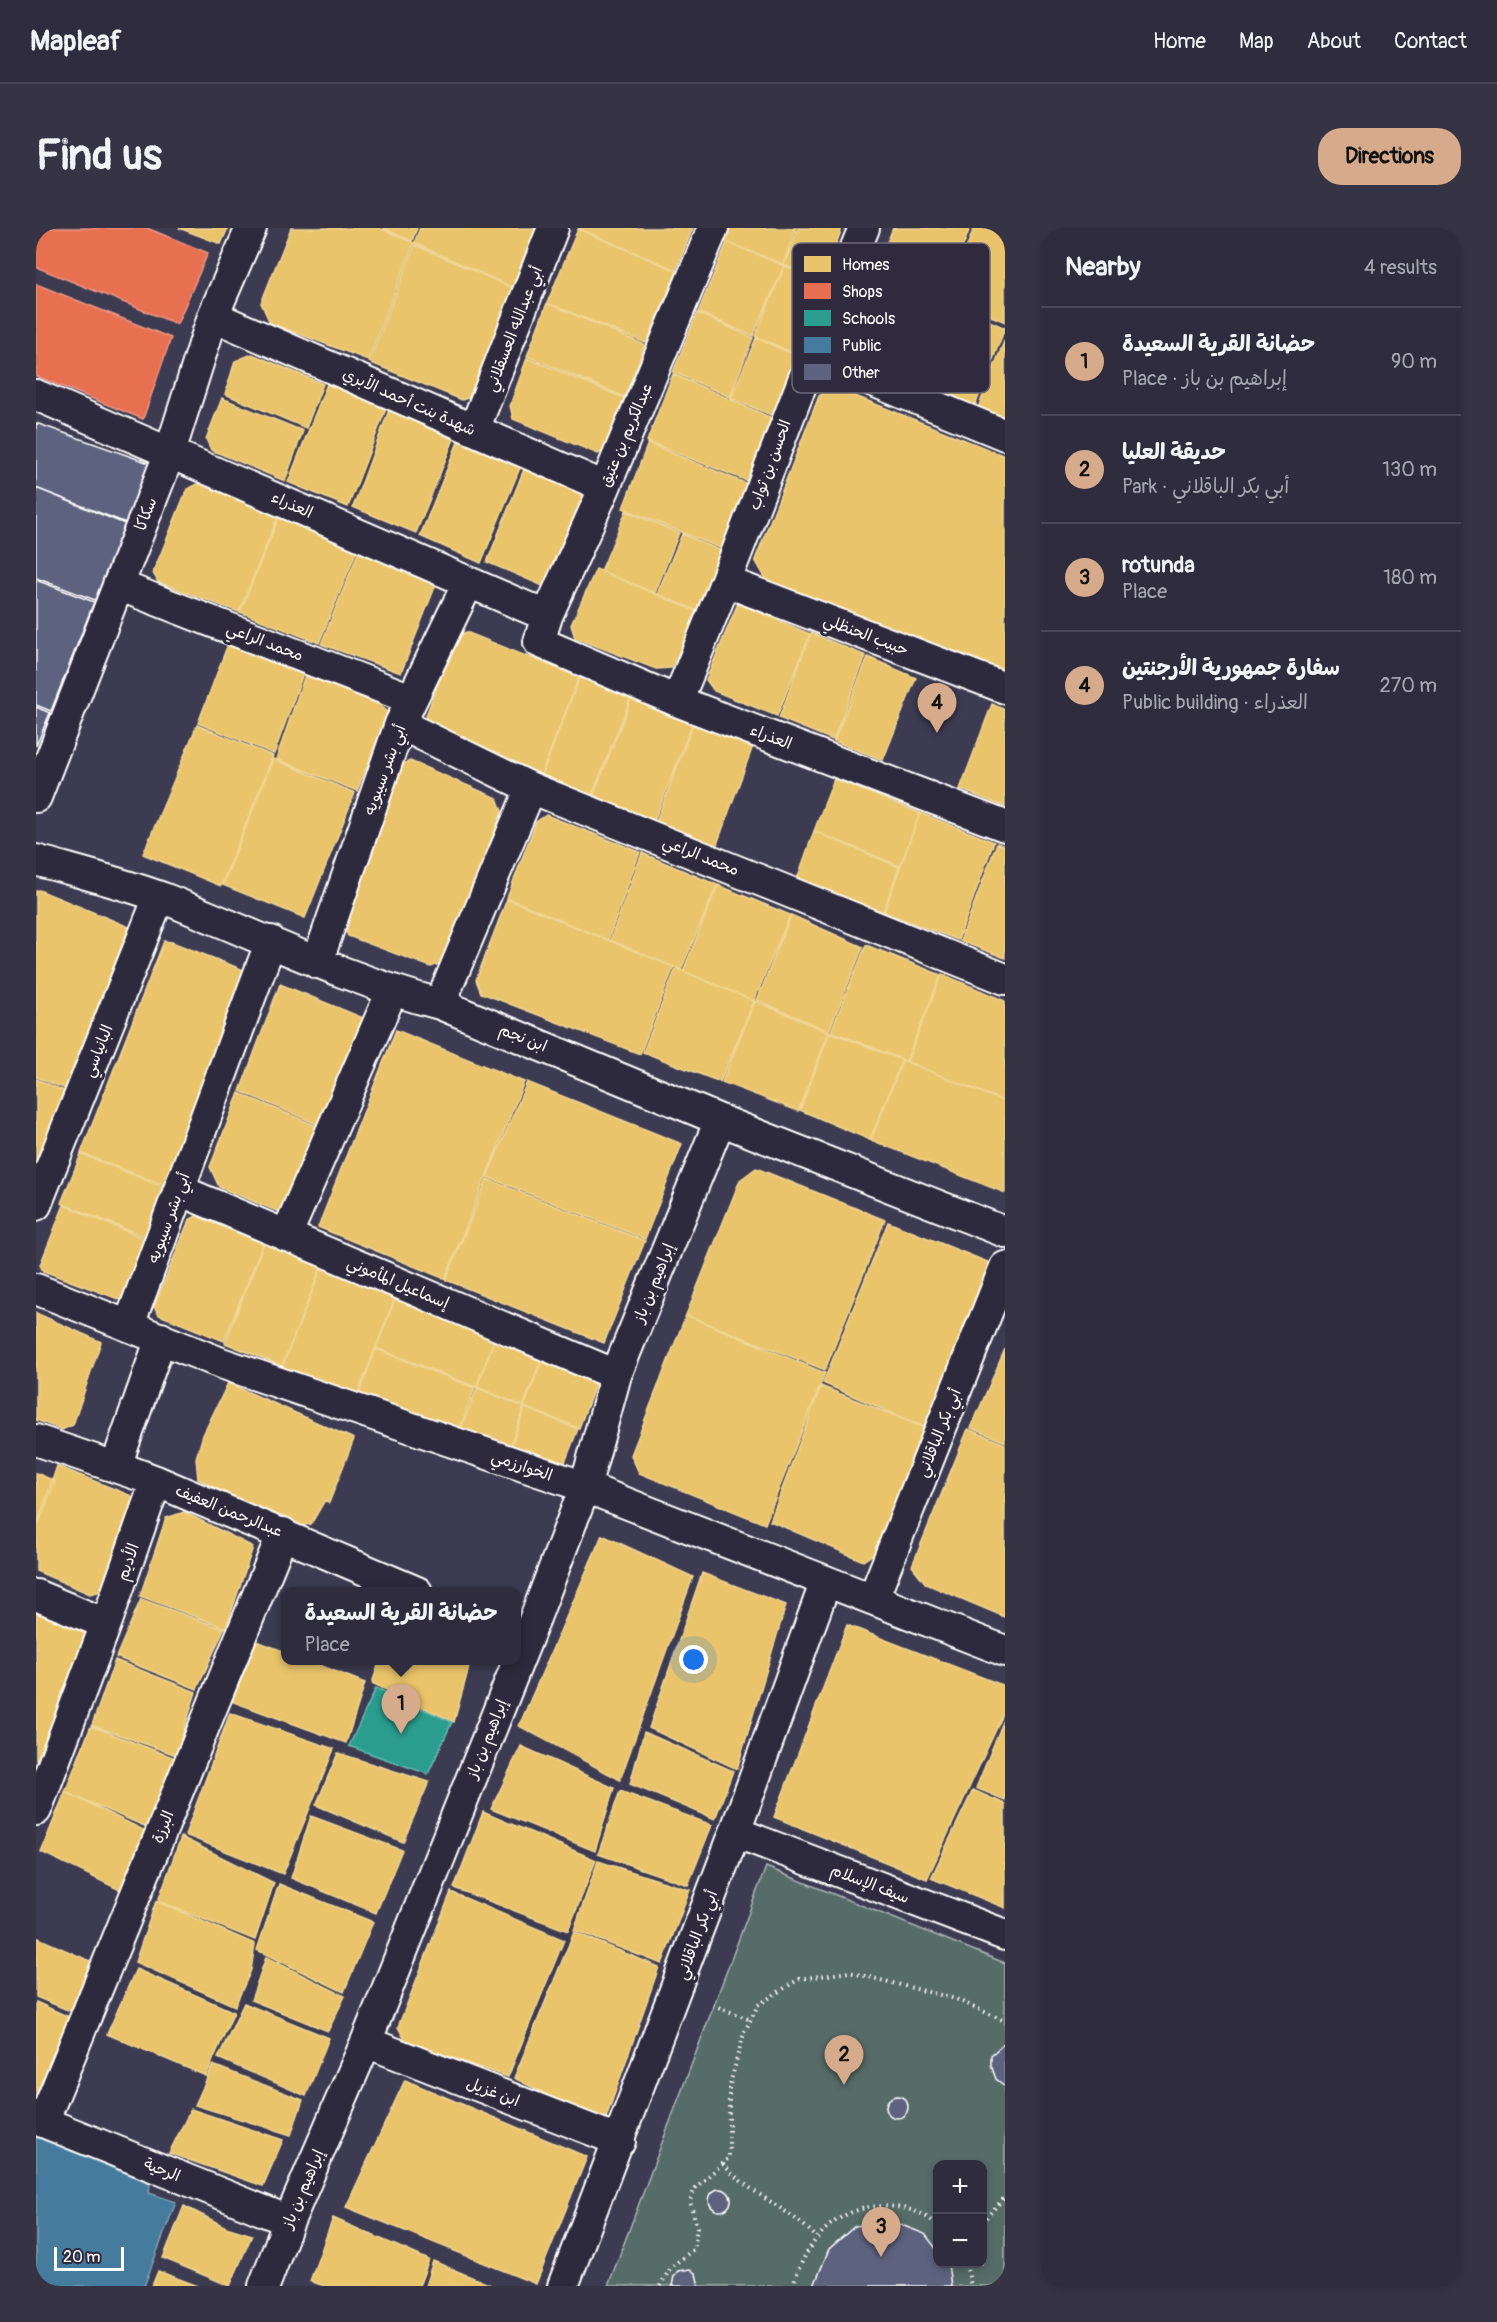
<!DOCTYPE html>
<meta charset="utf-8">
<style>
:root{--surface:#2e2c3d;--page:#363444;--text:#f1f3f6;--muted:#a7a7b0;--line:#494857;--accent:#d6ab8b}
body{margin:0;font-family:Pangolin,"Playpen Sans Arabic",sans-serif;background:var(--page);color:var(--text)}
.controls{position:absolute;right:18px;bottom:18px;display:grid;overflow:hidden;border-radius:12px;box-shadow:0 3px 9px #0003}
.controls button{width:54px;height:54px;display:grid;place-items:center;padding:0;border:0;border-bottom:2px solid var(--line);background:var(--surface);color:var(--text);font:30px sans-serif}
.scale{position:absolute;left:18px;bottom:15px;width:70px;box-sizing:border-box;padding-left:6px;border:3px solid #fff;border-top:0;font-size:16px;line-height:21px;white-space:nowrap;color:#fff;-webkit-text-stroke:4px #2f2a3d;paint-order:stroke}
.you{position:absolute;left:658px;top:1432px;width:21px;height:21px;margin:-15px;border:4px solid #fff;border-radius:50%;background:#1a73e8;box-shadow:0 0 0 9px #1a73e833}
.badge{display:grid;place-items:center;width:39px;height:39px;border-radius:50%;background:var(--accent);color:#111;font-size:20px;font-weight:700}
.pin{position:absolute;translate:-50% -50px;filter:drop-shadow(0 2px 3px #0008)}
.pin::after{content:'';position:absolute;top:32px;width:21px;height:18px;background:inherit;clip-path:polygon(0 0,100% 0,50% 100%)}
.popup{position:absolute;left:245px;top:1359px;width:240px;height:78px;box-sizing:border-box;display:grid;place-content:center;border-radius:12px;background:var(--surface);filter:drop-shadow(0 2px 4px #0005);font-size:20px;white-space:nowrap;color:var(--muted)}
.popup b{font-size:22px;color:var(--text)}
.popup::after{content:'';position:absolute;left:50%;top:100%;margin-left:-12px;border:12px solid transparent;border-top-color:var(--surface)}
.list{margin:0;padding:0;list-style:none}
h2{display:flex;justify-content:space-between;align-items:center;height:78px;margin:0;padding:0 24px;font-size:26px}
h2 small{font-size:20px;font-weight:400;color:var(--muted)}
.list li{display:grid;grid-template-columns:39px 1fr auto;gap:18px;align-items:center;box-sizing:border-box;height:108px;padding:0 24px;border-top:2px solid var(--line)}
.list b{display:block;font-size:22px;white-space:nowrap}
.list p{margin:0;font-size:20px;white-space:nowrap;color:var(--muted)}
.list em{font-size:20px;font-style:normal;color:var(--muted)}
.map{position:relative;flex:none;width:969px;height:2058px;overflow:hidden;border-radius:24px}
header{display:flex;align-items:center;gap:36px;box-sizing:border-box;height:84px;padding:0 30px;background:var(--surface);border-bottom:2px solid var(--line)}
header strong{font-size:28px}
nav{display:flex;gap:33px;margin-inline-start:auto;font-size:21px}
.intro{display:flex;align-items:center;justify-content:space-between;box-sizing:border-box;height:144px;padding:0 36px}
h1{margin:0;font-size:42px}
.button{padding:15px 27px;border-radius:24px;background:var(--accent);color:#111;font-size:21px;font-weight:700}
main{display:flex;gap:36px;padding:0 36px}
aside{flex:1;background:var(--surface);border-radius:24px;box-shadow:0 3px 9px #0003}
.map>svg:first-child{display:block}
.green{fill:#566c68;stroke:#aab6b4;stroke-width:1.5;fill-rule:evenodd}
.homes{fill:#e9c46a;stroke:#f0d697;stroke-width:1.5}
.shops{fill:#e76f51;stroke:#ee9a85;stroke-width:1.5}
.schools{fill:#2a9d8f;stroke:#6abab1;stroke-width:1.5}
.public{fill:#457b9d;stroke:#7da3ba;stroke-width:1.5}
.building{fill:#5d637f;stroke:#fff;stroke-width:1.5}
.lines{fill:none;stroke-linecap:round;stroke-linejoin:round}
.minor-casing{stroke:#fff;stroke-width:34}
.path{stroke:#fff;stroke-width:4;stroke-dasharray:1.5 4.5;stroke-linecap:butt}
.minor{stroke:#2f2a3d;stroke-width:30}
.labels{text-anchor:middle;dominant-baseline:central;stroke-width:6;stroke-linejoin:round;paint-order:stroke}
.street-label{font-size:16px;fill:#fff;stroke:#2f2a3d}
.key{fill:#2f2a3d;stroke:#6d6a77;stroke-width:1.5}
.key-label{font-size:16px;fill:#fff}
</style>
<header>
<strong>Mapleaf</strong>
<nav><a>Home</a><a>Map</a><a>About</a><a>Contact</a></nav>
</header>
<div class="intro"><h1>Find us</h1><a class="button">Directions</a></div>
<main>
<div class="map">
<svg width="969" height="2058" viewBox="0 0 969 2058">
<rect width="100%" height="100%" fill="#3d3b51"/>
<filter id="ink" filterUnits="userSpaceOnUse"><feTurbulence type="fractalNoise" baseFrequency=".0167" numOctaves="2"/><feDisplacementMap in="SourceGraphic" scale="12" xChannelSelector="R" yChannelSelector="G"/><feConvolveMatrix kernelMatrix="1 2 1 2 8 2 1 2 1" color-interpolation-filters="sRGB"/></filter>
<g filter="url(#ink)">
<path class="green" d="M730,1639L969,1735V2058H572ZM902,1936H946V2036H902Z"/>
<path class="homes" d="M143,0H192L185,16Z
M255,0H343L378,15L332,132L234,95L225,75Z
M347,0H381L376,13Z
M384,0H503L478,60L378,15Z
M542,0H657L640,42Z
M694,0H760L747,36L688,13Z
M762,0H806L787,52L748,37Z
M857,0H934L907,70L840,42Z
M938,0H961L969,3V94L911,70Z
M542,1L641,43L610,115L511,75Z
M691,14L748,38L717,108L662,84Z
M379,17L481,62L443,166L426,172L333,134Z
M749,38L790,56L762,127L719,108Z
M831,42L917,79L886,159L810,130L802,113Z
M511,75L609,117L589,169L491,128Z
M920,78L969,100L939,178L891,160Z
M661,85L717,110L694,169L637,144Z
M720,110L762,128L737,188L695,170Z
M969,111V192L942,180Z
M216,126L287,156L270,200L189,166L199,133Z
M491,130L590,171L571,222L562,226L477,191L474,177Z
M637,146L738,191L714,254L611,213Z
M291,156L350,181L312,279L252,254Z
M797,159L969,228V445L731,353L719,332L783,168Z
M186,170L267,203L249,253L175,222L170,211Z
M353,182L418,211L380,305L317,279Z
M424,209L486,235L445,335L384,308Z
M612,215L714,257L689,322L587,280Z
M490,236L552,263L514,361L451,334Z
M163,255L242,288L203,384L122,354L117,345L151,261Z
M590,283L643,305L619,365L565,343Z
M244,287L322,320L283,415L204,384Z
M646,306L688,324L662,383L621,366Z
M325,318L401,354L365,445L285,416Z
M560,341L662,384L635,440L620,441L539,410L535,397Z
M702,375L774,406L741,488L678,463L670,452Z
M430,404L543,449L504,549L388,493L419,409Z
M775,405L830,428L797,512L743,490Z
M192,416L267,446L238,526L162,495Z
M832,429L880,450L847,532L798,513Z
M269,447L344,477L352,485L321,563L240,531Z
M544,449L595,469L555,570L505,549Z
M596,469L657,494L617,596L556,571Z
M956,476L969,482V579L924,561Z
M658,494L717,518L680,619L620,594Z
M161,497L237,528L185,658L107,626Z
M237,531L319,565L269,690L187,657Z
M374,533L461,570L466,583L409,734L395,739L312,708L307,697L367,536Z
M798,551L884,585L864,638L778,603Z
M884,585L958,614L922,712L848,684Z
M510,587L604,624L572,712L471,670L500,594Z
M778,603L863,639L847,684L761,651Z
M961,615L969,618V730L924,713Z
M606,625L681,657L645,742L574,712Z
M682,657L754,687L718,773L647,743Z
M3,662L93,699L30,861L0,849V663Z
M471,671L638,739L604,826L445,765L440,752Z
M755,687L827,719L793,803L721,772Z
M128,713L136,714L210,743L128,957L45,925Z
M830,717L905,747L870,833L795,803Z
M640,740L718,773L684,854L607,824Z
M906,746L969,773V863L965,872L871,834Z
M244,756L332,792L290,900L204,863Z
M719,773L793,804L762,883L686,854Z
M360,802L488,854L409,1051L282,999Z
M794,804L866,832L834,912L764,882Z
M867,832L969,874V965L835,912Z
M0,851L31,864L0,943Z
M491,854L646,916L609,1011L451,949Z
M203,865L290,902L255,989L183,959L174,939Z
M45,926L128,959L109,1009L25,975Z
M720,940L849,992L789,1142L650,1087L704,952Z
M451,951L609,1013L568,1115L410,1052Z
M28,977L109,1011L85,1072L7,1043L4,1037Z
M160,988L227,1015L188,1113L123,1087L118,1079L153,992Z
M852,994L954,1035L895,1202L787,1155Z
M228,1015L286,1037L246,1138L189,1115Z
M287,1037L360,1067L321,1168L246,1139Z
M361,1067L460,1107L440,1159L340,1120Z
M0,1085L65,1114L37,1197L26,1202L0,1192Z
M650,1087L789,1145L729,1296L603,1245L595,1227Z
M461,1105L508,1125L487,1178L441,1159Z
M340,1121L439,1160L422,1205L322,1169Z
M969,1121V1214L935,1200Z
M509,1124L563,1147L543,1200L488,1179Z
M192,1155L318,1211L293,1275L289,1272L275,1296L257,1299L162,1251L160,1230L167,1207Z
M785,1158L894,1202L845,1321L827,1333L734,1293Z
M441,1160L488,1179L472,1224L423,1206Z
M489,1180L542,1201L526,1242L473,1223Z
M932,1201L969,1216V1389L890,1356L876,1338Z
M21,1238L96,1268L100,1275L65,1363L54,1366L0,1343V1300Z
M0,1245L19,1253L0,1303Z
M148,1284L217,1319L190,1400L104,1368L130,1290Z
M566,1307L657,1349L584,1552L483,1498Z
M666,1345L750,1377L701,1541L613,1500Z
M105,1371L188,1401L161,1461L80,1429Z
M0,1383L53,1402L2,1533L0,1532Z
M811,1397L969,1458V1482L891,1651L738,1589Z
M218,1412L250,1424V1432H271L329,1455L310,1515L195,1473Z
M79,1432L160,1464L140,1527L56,1497Z
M344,1432H435L418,1494L336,1455Z
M194,1485L298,1521L247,1646L149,1607Z
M969,1489V1572L940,1560Z
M55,1498L139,1530L113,1600L29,1564Z
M608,1504L697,1543L679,1591L594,1556Z
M485,1518L578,1560L559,1623L455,1581Z
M302,1525L393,1554L367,1614L280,1577Z
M937,1562L969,1576V1680L895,1650Z
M584,1563L676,1597L652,1657L562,1626Z
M29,1564L112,1604L86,1663L5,1624Z
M447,1584L560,1632L532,1703L418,1660Z
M275,1588L366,1622L340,1685L255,1650Z
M145,1609L238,1655L219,1712L122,1673Z
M562,1633L654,1662L626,1736L538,1702Z
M243,1656L337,1694L308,1764L221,1722Z
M415,1664L528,1712L472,1849L370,1814L362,1799Z
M120,1673L219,1716L215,1742L199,1778L99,1734Z
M538,1704L623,1739L568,1896L478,1850Z
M0,1709L56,1734L39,1785L0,1769Z
M230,1729L309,1768L292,1803L215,1772Z
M100,1741L198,1784L170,1848L71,1806Z
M0,1774L35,1790L11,1865L0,1869Z
M208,1775L293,1810L270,1868L182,1830Z
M177,1837L267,1872L255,1907L159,1877Z
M369,1852L551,1929L500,2056L310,1979Z
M155,1881L247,1912L227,1958L133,1925Z
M148,1978L190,1999L216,2007L194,2058L127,2030Z
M297,1990L393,2032L383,2058H288L274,2053Z
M397,2033L457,2058H389Z
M122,2043L162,2058H116Z"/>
<path class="shops" d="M8,0H111L172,25L141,96L0,39V19Z
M0,56L135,110L107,191L0,148Z"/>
<path class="schools" d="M340,1460L416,1494L392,1546L313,1518Z"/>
<path class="public" d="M0,1909L114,1955L113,1965L140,1974L108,2058H0Z"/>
<path class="building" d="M0,195L113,235L90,295L0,260Z
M0,260L89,296L59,372L0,350Z
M0,352L58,374L15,483L0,477Z
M0,479L14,485L0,518Z
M969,1815V1858L960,1851L955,1837V1827Z
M850 1879a11 11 0 1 1 22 0a11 11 0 1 1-22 0Z
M673 1972a11 11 0 1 1 22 0a11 11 0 1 1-22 0Z
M855,1993L889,2006L902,2023V2036H912L915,2058H778L793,2021L819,1998Z
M654,2041L660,2046L663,2058H636L638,2048L642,2043Z"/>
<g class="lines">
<defs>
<path id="minor" d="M677,0L569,259L511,388L503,414L641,473L969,598
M177,88L569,259
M774,127L969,207
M0,167L511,388
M438,202L517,0
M691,354L969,460
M82,357L375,471
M641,473C707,317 762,157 828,0
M364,496L495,560L969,751
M0,569L134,224L177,88L215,0
M0,632C42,644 86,655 127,670C219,706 308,751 404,776L684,892L969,1004
M281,735L364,496L432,355
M404,776L495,560
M143,962L580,1147
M0,977L123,669
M250,1008L356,763
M0,1061L185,1135L549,1259L969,1423
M93,1097L235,713
M0,1212L120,1253L381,1364
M0,1367L70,1396
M837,1371L969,1039
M0,1582L70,1396L120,1253L80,1238L125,1110
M699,1604L969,1707
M330,1814L584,1913
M0,1891L253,1993
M7,1894L247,1305
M228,2058L253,1993L330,1814L491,1411L549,1259L580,1147L684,892
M527,2058L699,1604L790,1353"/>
</defs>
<use href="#minor" class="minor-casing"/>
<path class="path" d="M677,1777L715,1792
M687,1936C714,1967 754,1980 781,2010
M946,1994L969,1969
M930,2036L935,2058
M624,2058L635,2039L658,2021L661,1999L654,1973L659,1960L693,1930V1860L708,1805L722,1777L763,1751L813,1744L920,1771L969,1793
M758,2058C758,2050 762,2043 765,2036C783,1997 817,1973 860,1979C876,1981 890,1986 902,1998"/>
<use href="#minor" class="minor"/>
</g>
</g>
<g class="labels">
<g class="street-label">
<text transform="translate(478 101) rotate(-69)">أبي عبدالله العسقلاني</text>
<text transform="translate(373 174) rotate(24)">شهدة بنت أحمد الأبري</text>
<text transform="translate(590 207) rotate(-67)">عبدالكريم بن عتيق</text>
<text transform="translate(734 237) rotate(-70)">الحسن بن ثواب</text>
<text transform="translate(256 277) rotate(24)">العذراء</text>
<text transform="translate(110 286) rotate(-69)">سكاكا</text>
<text transform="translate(830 407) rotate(21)">حبيب الحنظلي</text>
<text transform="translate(229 414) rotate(21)">محمد الراعي</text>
<text transform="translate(735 509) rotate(21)">العذراء</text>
<text transform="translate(349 542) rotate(-70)">أبي بشر سيبويه</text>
<text transform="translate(665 628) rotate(22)">محمد الراعي</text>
<text transform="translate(487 810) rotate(22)">ابن نجم</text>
<text transform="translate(62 823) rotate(-68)">البانياسي</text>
<text transform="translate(133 990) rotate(-70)">أبي بشر سيبويه</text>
<text transform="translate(362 1055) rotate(23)">إسماعيل المأموني</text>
<text transform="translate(618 1055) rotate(-68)">إبراهيم بن باز</text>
<text transform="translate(903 1205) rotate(-68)">أبي بكر الباقلاني</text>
<text transform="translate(486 1238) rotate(19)">الخوارزمي</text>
<text transform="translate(193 1283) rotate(22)">عبدالرحمن العفيف</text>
<text transform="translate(92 1334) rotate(-71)">الأديم</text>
<text transform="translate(451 1511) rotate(-68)">إبراهيم بن باز</text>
<text transform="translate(127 1599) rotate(-68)">البرزة</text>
<text transform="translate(834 1656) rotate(21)">سيف الإسلام</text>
<text transform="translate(661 1707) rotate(-70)">أبي بكر الباقلاني</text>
<text transform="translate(457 1864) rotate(21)">ابن غزيل</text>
<text transform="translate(126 1942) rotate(22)">الرحية</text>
<text transform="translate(267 1961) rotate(-67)">إبراهيم بن باز</text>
</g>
</g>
<rect x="756" y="15" width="198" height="150" rx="9" class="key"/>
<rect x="768" y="28" width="27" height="16" fill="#e9c46a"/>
<rect x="768" y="55" width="27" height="16" fill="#e76f51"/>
<rect x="768" y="82" width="27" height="16" fill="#2a9d8f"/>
<rect x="768" y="109" width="27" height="16" fill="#457b9d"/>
<rect x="768" y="136" width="27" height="16" fill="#5d637f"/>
<g class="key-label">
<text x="806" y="42">Homes</text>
<text x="806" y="69">Shops</text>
<text x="806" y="96">Schools</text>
<text x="806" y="123">Public</text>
<text x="806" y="150">Other</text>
</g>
</svg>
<div class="controls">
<button>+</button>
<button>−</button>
</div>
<div class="scale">20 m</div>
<div class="you"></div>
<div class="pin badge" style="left:365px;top:1506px">1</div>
<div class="popup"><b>حضانة القرية السعيدة</b>Place</div>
<div class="pin badge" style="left:808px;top:1857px">2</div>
<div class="pin badge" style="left:845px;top:2029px">3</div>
<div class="pin badge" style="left:901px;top:505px">4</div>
</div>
<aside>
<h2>Nearby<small>4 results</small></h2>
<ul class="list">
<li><span class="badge">1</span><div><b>حضانة القرية السعيدة</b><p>Place · إبراهيم بن باز</p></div><em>90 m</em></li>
<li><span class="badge">2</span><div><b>حديقة العليا</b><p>Park · أبي بكر الباقلاني</p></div><em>130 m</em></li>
<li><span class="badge">3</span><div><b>rotunda</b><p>Place</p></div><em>180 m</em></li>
<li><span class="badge">4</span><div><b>سفارة جمهورية الأرجنتين</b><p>Public building · العذراء</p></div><em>270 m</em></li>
</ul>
</aside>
</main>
